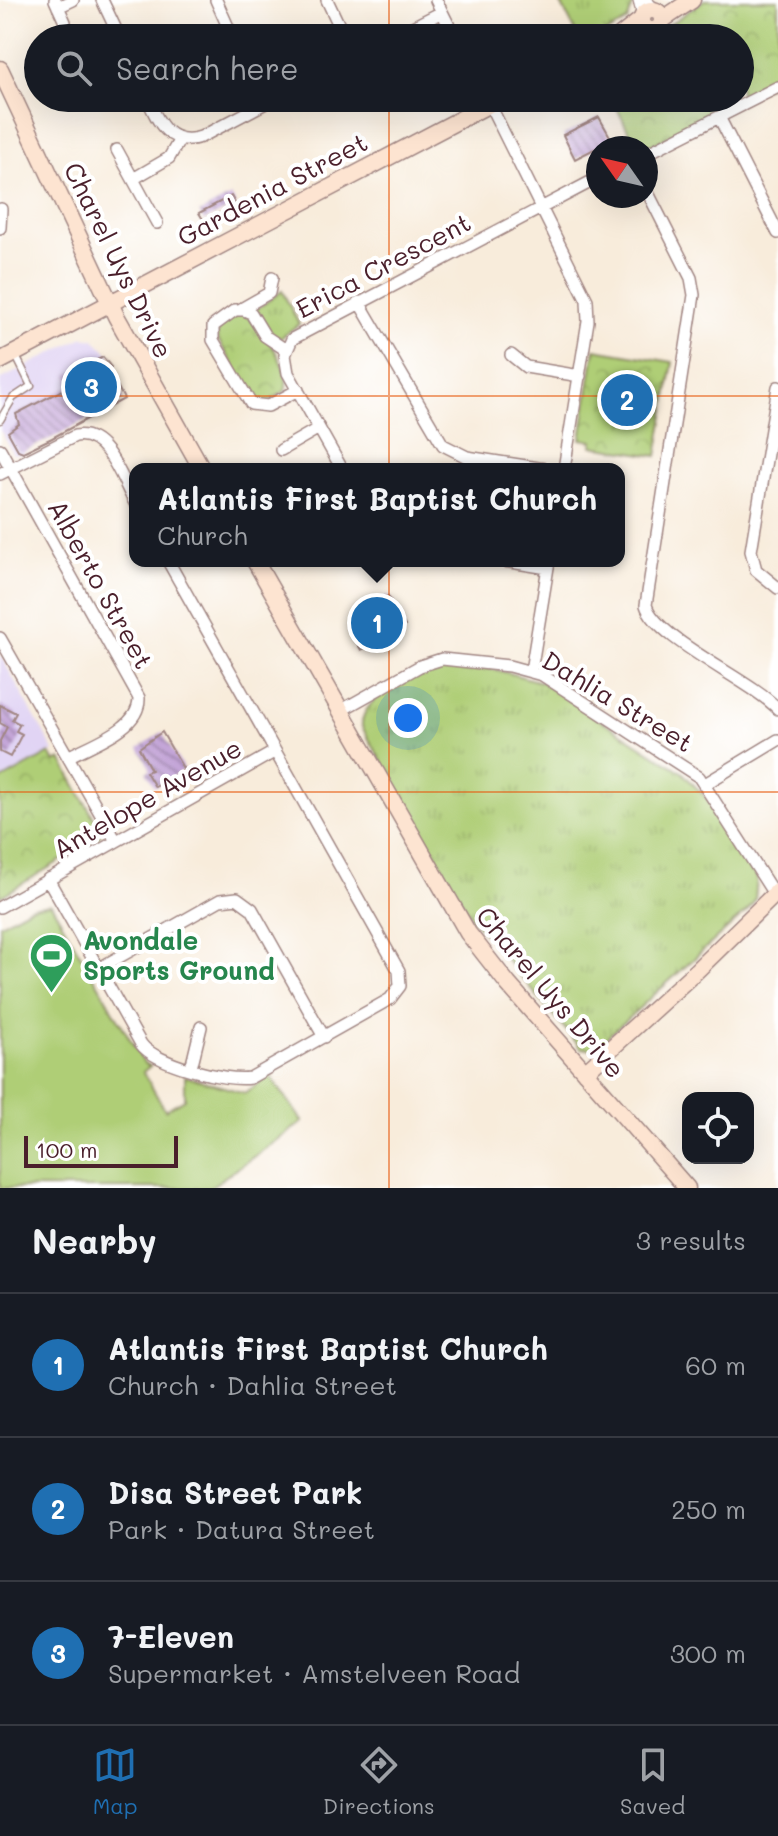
<!DOCTYPE html>
<meta charset="utf-8">
<style>
:root{--surface:#171b24;--page:#242831;--text:#f1f3f6;--muted:#9ea1a6;--line:#363941;--accent:#1f6fb2}
body{margin:0;font-family:Mali,sans-serif;background:var(--page);color:var(--text)}
.controls{position:absolute;right:24px;bottom:24px;display:grid;overflow:hidden;border-radius:16px;box-shadow:0 8px 32px #0002}
.controls button{width:72px;height:72px;display:grid;place-items:center;padding:0;border:0;border-bottom:2px solid var(--line);background:var(--surface);color:var(--text);font:40px sans-serif}
.compass{position:absolute;left:586px;top:136px;width:72px;height:72px;border-radius:50%;background:var(--surface);box-shadow:0 8px 32px #0002;rotate:304deg}
.scale{position:absolute;left:24px;bottom:20px;width:154px;box-sizing:border-box;padding-left:8px;border:4px solid #4a1f2b;border-top:0;font-size:22px;line-height:28px;white-space:nowrap;color:#4a1f2b;-webkit-text-stroke:6px #fff;paint-order:stroke}
.you{position:absolute;left:408px;top:718px;width:28px;height:28px;margin:-20px;border:6px solid #fff;border-radius:50%;background:#1a73e8;box-shadow:0 0 0 12px #1a73e833}
.badge{display:grid;place-items:center;width:52px;height:52px;border-radius:50%;background:var(--accent);color:#fff;font-size:26px;font-weight:700}
.pin{position:absolute;translate:-50% -50%;border:4px solid #fff;box-shadow:0 2px 8px #0006}
.popup{position:absolute;left:129px;top:463px;width:496px;height:104px;box-sizing:border-box;display:grid;place-content:center;border-radius:16px;background:var(--surface);filter:drop-shadow(0 2px 6px #0005);font-size:26px;white-space:nowrap;color:var(--muted)}
.popup b{font-size:30px;color:var(--text)}
.popup::after{content:'';position:absolute;left:50%;top:100%;margin-left:-16px;border:16px solid transparent;border-top-color:var(--surface)}
.list{margin:0;padding:0;list-style:none}
h2{display:flex;justify-content:space-between;align-items:center;height:104px;margin:0;padding:0 32px;font-size:34px}
h2 small{font-size:26px;font-weight:400;color:var(--muted)}
.list li{display:grid;grid-template-columns:52px 1fr auto;gap:24px;align-items:center;box-sizing:border-box;height:144px;padding:0 32px;border-top:2px solid var(--line)}
.list b{display:block;font-size:30px;white-space:nowrap}
.list p{margin:0;font-size:26px;white-space:nowrap;color:var(--muted)}
.list em{font-size:26px;font-style:normal;color:var(--muted)}
.icon{flex:none;width:44px;height:44px;fill:none;stroke:currentColor;stroke-width:2;stroke-linecap:round;stroke-linejoin:round}
.map{position:relative;flex:none;width:778px;height:1188px;overflow:hidden}
.search{position:absolute;background:var(--surface);box-shadow:0 8px 32px #0002;left:24px;right:24px;top:24px;height:88px;display:flex;align-items:center;gap:20px;box-sizing:border-box;padding:0 28px;border-radius:44px;color:var(--muted);font-size:30px}
.sheet{height:536px;background:var(--surface)}
nav{display:flex;justify-content:space-around;align-items:center;box-sizing:border-box;height:112px;border-top:2px solid var(--line);background:var(--surface);font-size:22px;color:var(--muted)}
nav a{display:grid;justify-items:center;gap:4px}
nav .on{color:var(--accent)}
.map>svg:first-child{display:block}
.built{fill:#e1d4f4}
.grass{fill:url(#grass-tufts);stroke:#7c7650;stroke-width:2}
.park{fill:url(#park-crowns);stroke:#7c7650;stroke-width:2}
.pitch{fill:#afce76;stroke:#7c7650;stroke-width:2}
.building{fill:url(#building-back-hatch)}
.lines{fill:none;stroke-linecap:round;stroke-linejoin:round}
.lane-casing{stroke:#a18683;stroke-width:9}
.street-casing{stroke:#a18683;stroke-width:14}
.secondary-casing{stroke:#a18683;stroke-width:19}
.lane{stroke:#fff;stroke-width:6}
.street{stroke:#fff;stroke-width:11}
.secondary{stroke:#fde4d1;stroke-width:16}
.grid{fill:none;stroke:#e8590c;stroke-width:2;stroke-opacity:0.55}
.labels{text-anchor:middle;dominant-baseline:central;stroke-width:8;stroke-linejoin:round;paint-order:stroke}
.street-label{font-size:26px;fill:#4a1f2b;stroke:#fff}
.leisure-label{font-size:26px;font-weight:bold;fill:#27864d;stroke:#fff;text-anchor:start}
</style>
<div class="map">
<svg width="778" height="1188" viewBox="0 0 778 1188">
<defs>
<pattern id="grass-tufts" width="24" height="20" patternUnits="userSpaceOnUse" patternTransform="scale(2)"><rect width="24" height="20" fill="#afce76"/><path d="M3 7l-1-3M5 7V3M7 7l1-3M15 17l-1-3M17 17v-4M19 17l1-3" fill="none" stroke="#98b066"/></pattern>
<pattern id="park-crowns" width="20" height="18" patternUnits="userSpaceOnUse" patternTransform="scale(2)"><rect width="20" height="18" fill="#afce76"/><path d="M2 6a3 3 0 1 1 6 0M12 15a3 3 0 1 1 6 0" fill="none" stroke="#98b066"/></pattern>
<pattern id="building-back-hatch" width="6" height="6" patternUnits="userSpaceOnUse" patternTransform="scale(2)"><rect width="6" height="6" fill="#c4a6d8"/><path d="M-1 5l2 2M0 0l6 6M5-1l2 2" fill="none" stroke="#a187af"/></pattern>
</defs>
<rect width="100%" height="100%" fill="#fff"/>
<filter id="ink" filterUnits="userSpaceOnUse"><feTurbulence type="fractalNoise" baseFrequency=".0125" numOctaves="2"/><feDisplacementMap in="SourceGraphic" scale="16" xChannelSelector="R" yChannelSelector="G"/><feConvolveMatrix kernelMatrix="1 2 1 2 8 2 1 2 1" color-interpolation-filters="sRGB"/></filter>
<filter id="wash" filterUnits="userSpaceOnUse"><feTurbulence type="fractalNoise" baseFrequency=".006" numOctaves="4" result="noise"/><feDisplacementMap in="SourceGraphic" scale="32" xChannelSelector="R" yChannelSelector="G"/><feGaussianBlur stdDeviation="1.8" result="paint"/><feColorMatrix in="noise" values="0 0 0 0 0 0 0 0 0 0 0 0 0 0 0 0 0 1.4 0 .05"/><feComposite in="paint" operator="in"/></filter>
<g filter="url(#wash)">
<rect width="100%" height="100%" fill="#f8ecdb"/>
<path class="built" d="M83,337L94,339L111,356L68,375L70,386L16,414L19,424L8,432L18,450L22,449L24,454H13L0,430V380Z
M0,655L54,751L0,781Z"/>
<path class="grass" d="M559,0H635L627,21L597,38H579Z
M282,291L299,324L278,340L267,332L255,310Z
M450,664L497,670L541,682L682,772L710,802L757,878L755,900L749,909L594,1049L581,1048L472,919L362,727C359,696 423,667 450,664Z"/>
<path class="park" d="M704,0H778V81L646,148H637L612,98H740V38H641L659,32Z
M242,313C261,324 293,370 285,391L265,404H257L217,338L219,323Z
M595,349L673,362L657,456L592,446L593,441L581,439Z
M50,753L55,762L61,759L99,827L100,837L0,897V781Z"/>
<path class="pitch" d="M51,904L144,1063L150,1066L143,1072L165,1110L185,1099V1076L245,1093L270,1076L303,1122L209,1188H0V924L31,907Z"/>
<g id="blocks">
<path class="building" d="M599,117L612,140L575,159L563,135Z
M231,196L236,205L204,221L199,213Z
M103,357L111,367L109,370L124,399L52,438L23,452L18,450L8,432L19,424L16,414L70,386L68,375Z
M388,596L405,626L371,649L369,646L361,650L348,627L352,624L350,621L366,611L381,613L376,603Z
M0,705L16,713L12,720L20,724L16,731L22,734L10,757L0,752V741L7,727L0,723Z
M162,732L184,770L155,787L146,772L151,770L139,748Z"/>
</g>
</g>
<g filter="url(#ink)">
<use href="#blocks" fill-opacity="0" stroke="#a18683" stroke-width="2"/>
<g class="lines">
<defs>
<path id="lane" d="M0,420L13,398L31,386L15,354"/>
<path id="street" d="M55,0L65,22
M102,0L120,38
M216,0L233,38
M327,0L345,38
M436,0L455,38
M639,0L643,15
M645,0L655,10
M58,7L73,0
M391,38L442,12
M147,98C158,122 169,147 201,137L275,98
M487,99L587,300L588,321L564,469
M719,117L778,233
M117,150L157,223
M646,154L778,87
M133,179L169,158L180,139
M646,189L691,278L694,295L646,605C656,639 749,679 778,709
M0,228L1,209
M359,302L443,445L467,457L545,469
M241,309L269,293L272,278
M286,350L265,336L251,313L244,310H235L213,326V340L251,404L268,406L298,390
M511,355L526,367L580,376
M778,387L751,551L756,570L778,588
M0,449L139,698C140,729 91,744 68,757
M281,450L319,428
M342,469L288,373L285,355L292,339L598,178
M0,474L75,436C107,430 122,480 135,503
M504,561L548,568
M0,638L116,841
M531,671L549,561
M340,711L420,666L442,659L509,666L542,675L699,777L774,894
M705,784L778,740
M48,879L141,1044C155,1064 226,1082 250,1078L390,999L400,986L399,971L168,561
M0,907L274,752
M98,969L220,900L237,898L252,909L324,1037
M191,1068L201,1027"/>
<path id="secondary" d="M642 20a10 10 0 1 1 20 0a10 10 0 1 1-20 0Z
M662,20L692,0
M618,38L642,19
M0,69L116,316L202,469
M0,361L501,98
M255,561L468,933L508,984L687,1188
M585,1072L695,972L778,891"/>
</defs>
<use href="#lane" class="lane-casing"/>
<use href="#street" class="street-casing"/>
<use href="#secondary" class="secondary-casing"/>
<use href="#lane" class="lane"/>
<use href="#street" class="street"/>
<use href="#secondary" class="secondary"/>
</g>
</g>
<path class="grid" d="M389,0V38M389,98V1188M0,396H778M0,792H778"/>
<defs>
<symbol id="stadium-pin" viewBox="-11 -11 22 30"><path d="M0 17L-7.5 6A9.5 9.5 0 1 1 7.5 6Z" fill="#2e9e5b" stroke="#fff"/><path d="M0-5a6.5 5 0 1 0 0 10a6.5 5 0 1 0 0-10ZM-3.5-1.8h7v3.6h-7Z" fill="#fff"/></symbol>
</defs>
<g fill-rule="evenodd">
<use href="#stadium-pin" x="26" y="930" width="51" height="69"/>
</g>
<g class="labels">
<g class="street-label">
<text transform="translate(272 189) rotate(-28)">Gardenia Street</text>
<text transform="translate(119 260) rotate(64)">Charel Uys Drive</text>
<text transform="translate(383 265) rotate(-28)">Erica Crescent</text>
<text transform="translate(101 584) rotate(61)">Alberto Street</text>
<text transform="translate(618 701) rotate(31)">Dahlia Street</text>
<text transform="translate(147 798) rotate(-30)">Antelope Avenue</text>
<text transform="translate(551 992) rotate(50)">Charel Uys Drive</text>
</g>
<g class="leisure-label">
<text x="83" y="940">Avondale<tspan x="83" dy="30">Sports Ground</tspan></text>
</g>
</g>
</svg>
<div class="controls">
<button><svg class="icon" aria-label="locate" viewBox="0 0 24 24"><circle cx="12" cy="12" r="6"/><path d="M12 2v4M12 18v4M2 12h4M18 12h4"/></svg></button>
</div>
<svg class="compass" viewBox="-18 -18 36 36"><path d="M0-13l5 13h-10z" fill="#e53935"/><path d="M0 13l5-13h-10z" fill="#9ea1a6"/></svg>
<div class="scale">100 m</div>
<div class="you"></div>
<div class="pin badge" style="left:377px;top:623px">1</div>
<div class="popup"><b>Atlantis First Baptist Church</b>Church</div>
<div class="pin badge" style="left:627px;top:400px">2</div>
<div class="pin badge" style="left:91px;top:387px">3</div>
<div class="search"><svg class="icon" aria-label="search" viewBox="0 0 24 24"><circle cx="10" cy="10" r="6"/><path d="M15 15l6 6"/></svg>Search here</div>
</div>
<section class="sheet">
<h2>Nearby<small>3 results</small></h2>
<ul class="list">
<li><span class="badge">1</span><div><b>Atlantis First Baptist Church</b><p>Church · Dahlia Street</p></div><em>60 m</em></li>
<li><span class="badge">2</span><div><b>Disa Street Park</b><p>Park · Datura Street</p></div><em>250 m</em></li>
<li><span class="badge">3</span><div><b>7-Eleven</b><p>Supermarket · Amstelveen Road</p></div><em>300 m</em></li>
</ul>
</section>
<nav>
<a class="on"><svg class="icon" aria-label="map" viewBox="0 0 24 24"><path d="M3 6l6-2 6 2 6-2v14l-6 2-6-2-6 2zM9 4v14M15 6v14"/></svg>Map</a>
<a><svg class="icon" aria-label="directions" viewBox="0 0 24 24"><path d="M12 3l9 9-9 9-9-9zM9 14v-3h6M13 9l2 2-2 2"/></svg>Directions</a>
<a><svg class="icon" aria-label="saved" viewBox="0 0 24 24"><path d="M7 4h10v16l-5-4-5 4z"/></svg>Saved</a>
</nav>
